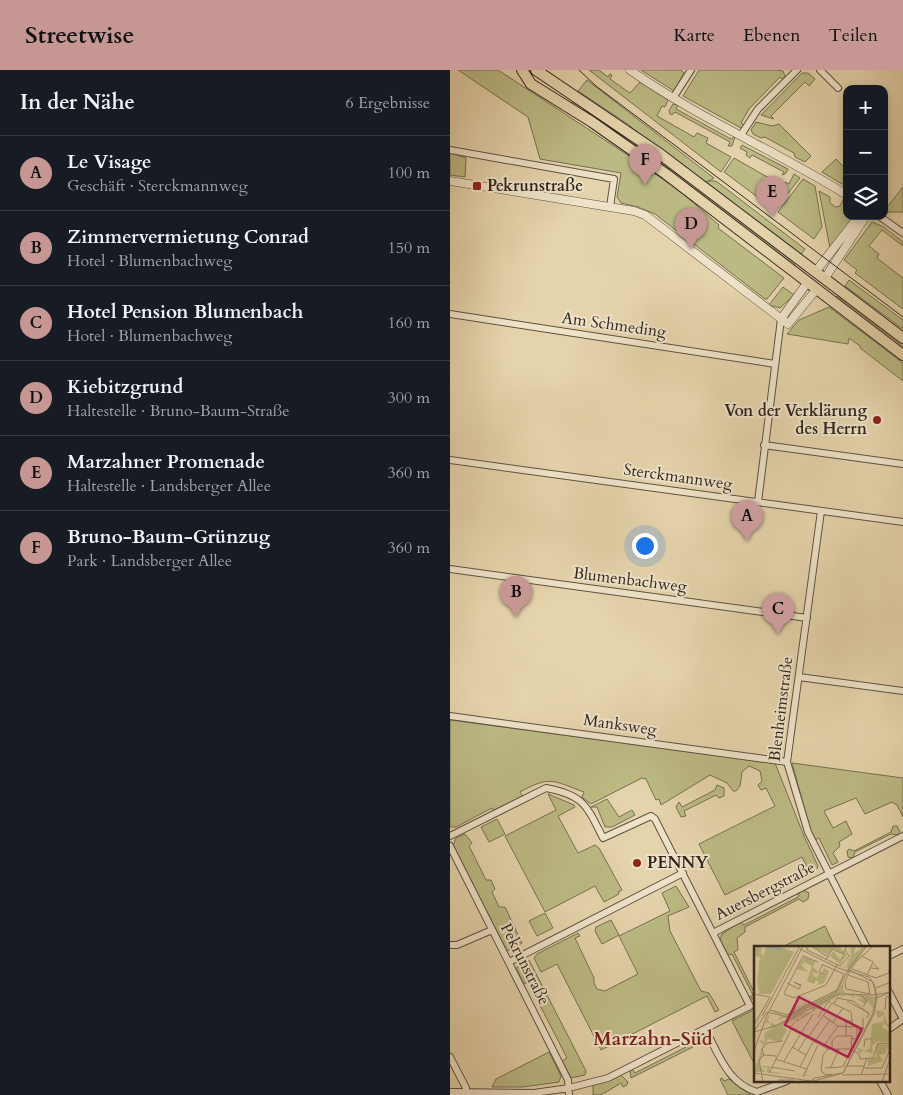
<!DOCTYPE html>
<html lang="de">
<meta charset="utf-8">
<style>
:root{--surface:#171b24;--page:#242831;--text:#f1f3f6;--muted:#9ea1a6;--line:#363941;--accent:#c59692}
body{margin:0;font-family:Cardo,serif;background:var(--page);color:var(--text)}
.controls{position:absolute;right:15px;top:15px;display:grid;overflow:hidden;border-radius:10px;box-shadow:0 2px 8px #0003}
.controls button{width:45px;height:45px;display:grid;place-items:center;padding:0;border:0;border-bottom:1px solid var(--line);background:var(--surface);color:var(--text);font:25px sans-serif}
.you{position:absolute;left:194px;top:475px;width:18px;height:18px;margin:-12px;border:4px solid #fff;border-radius:50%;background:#1a73e8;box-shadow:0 0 0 8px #1a73e833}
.badge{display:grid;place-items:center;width:32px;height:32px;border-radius:50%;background:var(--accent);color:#111;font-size:16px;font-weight:700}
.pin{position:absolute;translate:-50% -41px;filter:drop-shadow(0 1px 2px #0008)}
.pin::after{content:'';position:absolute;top:26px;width:18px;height:15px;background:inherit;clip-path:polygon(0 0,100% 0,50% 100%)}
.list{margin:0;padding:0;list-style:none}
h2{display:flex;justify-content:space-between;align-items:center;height:65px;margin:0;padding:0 20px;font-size:21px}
h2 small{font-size:16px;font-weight:400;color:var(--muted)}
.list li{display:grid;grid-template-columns:32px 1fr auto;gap:15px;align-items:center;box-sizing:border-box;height:75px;padding:0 20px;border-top:1px solid var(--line)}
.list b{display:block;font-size:19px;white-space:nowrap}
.list p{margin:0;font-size:16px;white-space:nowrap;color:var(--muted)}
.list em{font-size:16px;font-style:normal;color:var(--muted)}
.icon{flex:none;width:28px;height:28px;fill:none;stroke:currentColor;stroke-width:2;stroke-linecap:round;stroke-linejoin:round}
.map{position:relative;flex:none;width:453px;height:1025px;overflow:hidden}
header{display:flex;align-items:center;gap:30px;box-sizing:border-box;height:70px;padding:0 25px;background:var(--accent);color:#111}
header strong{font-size:24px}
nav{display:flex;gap:28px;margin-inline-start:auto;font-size:18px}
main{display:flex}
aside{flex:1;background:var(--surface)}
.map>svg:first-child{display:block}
.green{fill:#bcba84;stroke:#767051}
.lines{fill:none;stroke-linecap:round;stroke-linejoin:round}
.minor-casing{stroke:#5e5141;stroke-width:8}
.tertiary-casing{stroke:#5e5141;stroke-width:9}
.primary-casing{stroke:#31261e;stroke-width:12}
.minor{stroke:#eee2c8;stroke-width:6}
.tertiary{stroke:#eee2c8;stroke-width:8}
.primary{stroke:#e5d3ab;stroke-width:10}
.tram{stroke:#31261e;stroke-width:1}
.poi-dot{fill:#8f2418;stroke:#eee2c8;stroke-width:2}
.labels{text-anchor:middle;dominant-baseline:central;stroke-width:4;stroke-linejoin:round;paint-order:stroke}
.poi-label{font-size:16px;font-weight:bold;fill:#31261e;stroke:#eee2c8;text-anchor:start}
.street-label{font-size:16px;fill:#31261e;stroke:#eee2c8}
.quarter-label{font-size:19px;font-weight:bold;fill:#7a1f14;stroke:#eee2c8}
.inset-river{fill:none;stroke:#9bb5b5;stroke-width:2.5}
.inset-road{fill:none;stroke:#9d8e73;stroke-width:1}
.view{fill:#c2185b;fill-opacity:0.15;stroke:#c2185b;stroke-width:2.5}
.inset-edge{fill:none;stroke:#31261e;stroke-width:2.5}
</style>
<header>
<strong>Streetwise</strong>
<nav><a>Karte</a><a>Ebenen</a><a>Teilen</a></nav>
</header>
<main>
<aside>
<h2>In der Nähe<small>6 Ergebnisse</small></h2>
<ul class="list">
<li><span class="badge">A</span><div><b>Le Visage</b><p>Geschäft · Sterckmannweg</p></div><em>100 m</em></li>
<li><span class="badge">B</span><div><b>Zimmervermietung Conrad</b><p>Hotel · Blumenbachweg</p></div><em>150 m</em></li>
<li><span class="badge">C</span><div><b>Hotel Pension Blumenbach</b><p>Hotel · Blumenbachweg</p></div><em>160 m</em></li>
<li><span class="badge">D</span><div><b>Kiebitzgrund</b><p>Haltestelle · Bruno-Baum-Straße</p></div><em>300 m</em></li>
<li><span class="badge">E</span><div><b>Marzahner Promenade</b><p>Haltestelle · Landsberger Allee</p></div><em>360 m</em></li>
<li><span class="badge">F</span><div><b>Bruno-Baum-Grünzug</b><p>Park · Landsberger Allee</p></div><em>360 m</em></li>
</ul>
</aside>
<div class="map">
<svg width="453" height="1025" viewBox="0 0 453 1025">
<rect width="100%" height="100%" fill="#e5d3ab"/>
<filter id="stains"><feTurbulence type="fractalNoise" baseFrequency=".004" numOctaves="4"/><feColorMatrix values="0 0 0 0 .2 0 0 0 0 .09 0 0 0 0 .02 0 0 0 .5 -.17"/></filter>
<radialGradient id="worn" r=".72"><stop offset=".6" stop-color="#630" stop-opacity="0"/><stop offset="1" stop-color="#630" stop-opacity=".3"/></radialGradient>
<path class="green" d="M8,0H48L196,97L233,124L269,155L268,158L334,208L317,229H315L205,144L188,137L171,133L167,127L171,103L90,89L78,47Z
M139,0H149L158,7L160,4L162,5L160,9L180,23L190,12L218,30L215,37L212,36L207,46L244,67L247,63L258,68L256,73L281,87L271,102Z
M191,0H231L234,3L224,21Z
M249,0H326L333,1L335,6L333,10L330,7L299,39L291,53L294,55L291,58L233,26Z
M352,3H358L365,9L359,16L355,12L321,46L324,49L311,45Z
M137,10L264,108L263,109L253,113L176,53L128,21Z
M125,29L168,58L346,192L344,195L212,96L120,36Z
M223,34L228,35L226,39L281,69L285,67L282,76H278L280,72L225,42L222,45L220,44L219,41Z
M306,52L322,56L329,54L361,86L355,92L345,87L344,83L315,67L311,68L303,64L301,60Z
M292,75L338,99L335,104L332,105L334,102L302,85L300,88L296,85L297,82L290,78Z
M0,83L16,88L15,107L0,105Z
M284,88L333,116L335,112L339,114L344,104L350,108L325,140L274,102Z
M386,89L397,100V117L372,102Z
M353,109L365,116L372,157L364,169L328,142Z
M259,111H266L355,179L350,186L255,113Z
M453,117V142H434V141Z
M369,121L380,127V133L386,137L390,136L394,128L397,129V146H404L380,178Z
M422,152L434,157L453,172V176L432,160L419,176L429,184L427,188L453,208V239L405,203L407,200L394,190Z
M399,210L453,250V259L395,216Z
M333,217L344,225L330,238L319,235Z
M387,226L453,276V280L385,229Z
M379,237L453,293V311L410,278V276L399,268L398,274L337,264L349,250Z
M0,650L325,693L354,766L368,796L367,799L360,803L352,787L275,825L249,774L325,736L316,718L311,720L308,715L312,711L310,701L299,696L292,702L290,716L286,721H283L277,713L260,705L211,735L209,729L206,730L196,709L192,708L141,734L132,727L134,722C103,711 101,705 70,722L73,727L44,741L42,738L6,757H0Z
M342,693L453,708V747L447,735L442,732L415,744L406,728L374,741L383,758L396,751L402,764L389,772L390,776L383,783L388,792L382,795L369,768L365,770L361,762Z
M267,715L274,718V726L269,728L266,725L234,741L236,746L231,747L226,737L229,732L232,737L265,720Z
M98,724L124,735L125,737L108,746L128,783L145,775L149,778L172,820L168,822L169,824L154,832L145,816L95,842L55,766L106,740Z
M157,729L169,747L182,740L185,745L162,757H155L147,737H141Z
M47,749L55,764L39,772L31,757Z
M443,756H447L450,762L447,765L441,764L405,782L403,788L398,787L397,781L399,779L404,781L441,762Z
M15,764L22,773L19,776L36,810H41L45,819L42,822L49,837H55L72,873L57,881L3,776L6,768Z
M226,816L239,837L218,846L220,861L251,921L259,923L269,940L265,942L257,926L151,980L107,894L91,902L84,888L87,884L128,863L130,866L125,868L144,908V913L147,919L155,921L188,904L169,866L220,841L212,823Z
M353,820L359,823L358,829L353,832L349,829L295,857V862L287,868L288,880L284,882L305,924V929H302L299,927L303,925L282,884L278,885L270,870L272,864L290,852L294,855L348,827L349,823Z
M95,843L103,858L87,866L79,851Z
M161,850L169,865L152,874L145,861L146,857Z
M375,856L385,877H332Z
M79,890L136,1001L135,1005L121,1008L112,991L117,988L78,912L74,914L66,898Z
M305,939V995L282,951Z
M238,971L243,977L181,1008L180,1000L182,999L185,1003L236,977L234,973Z
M99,982L111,1006L109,1012L73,1017H42L46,1009Z
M171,1005L178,1012L177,1015L173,1017L171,1013L151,1025H143V1014Z
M272,1008L274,1011L279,1009L301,1025H278L270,1009Z"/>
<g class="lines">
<defs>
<path id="minor" d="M370,0L388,18
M223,28L241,0
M291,65L308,39L347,0
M0,80L164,109L160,137
M429,146L453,163
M0,244L325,294
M314,375L453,394
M0,390L453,452
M308,432L331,249
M371,441L337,692L358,762L417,878
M0,499L357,548
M349,607L453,621
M0,646L337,692
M0,766L96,718C134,725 137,736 153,768L201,746L205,749L211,761L300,936L158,1008L119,1018L84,1023L0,1022
M0,776L118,1010L119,1025
M263,863L453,766
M0,875H7L42,860
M439,886L453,879
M59,892L233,803
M439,922L453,949L439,959
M255,959C269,984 277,1013 307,1022L337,1011
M0,987L16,1018V1022
M430,1011L438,1025"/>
<path id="tertiary" d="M180,0C248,48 326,81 397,125
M0,111L184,141L195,145L338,254L366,220
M366,201L409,146
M375,208L416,146
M331,249L357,213"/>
<path id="primary" d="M72,0L81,14L142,52L216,104L453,285
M86,0L210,84L453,268"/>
</defs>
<use href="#minor" class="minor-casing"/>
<use href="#tertiary" class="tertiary-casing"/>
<use href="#primary" class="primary-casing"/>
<use href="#minor" class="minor"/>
<use href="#tertiary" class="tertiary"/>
<use href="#primary" class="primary"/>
<path class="tram" d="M129,0L146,16L453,247"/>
</g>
<g class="poi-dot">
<rect x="22" y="111" width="10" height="10" rx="2.5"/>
<circle cx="427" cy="350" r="5"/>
<circle cx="187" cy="793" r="5"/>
</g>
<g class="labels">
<g class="poi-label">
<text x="37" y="116">Pekrunstraße</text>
<text x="417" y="341" text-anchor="end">Von der Verklärung<tspan x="417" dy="18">des Herrn</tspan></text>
<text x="197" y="793">PENNY</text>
</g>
<g class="street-label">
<text transform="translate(164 255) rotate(8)">Am Schmeding</text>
<text transform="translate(228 407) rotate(8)">Sterckmannweg</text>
<text transform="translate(180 510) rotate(7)">Blumenbachweg</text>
<text transform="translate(331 639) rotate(-83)">Blenheimstraße</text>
<text transform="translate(170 655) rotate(8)">Manksweg</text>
<text transform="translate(315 821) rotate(-27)">Auersbergstraße</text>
<text transform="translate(75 894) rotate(63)">Pekrunstraße</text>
</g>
<g class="quarter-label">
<text x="203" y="969">Marzahn-Süd</text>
</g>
</g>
<g transform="translate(304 876)">
<rect width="136" height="136" fill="#e5d3ab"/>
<path d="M57,0H85L93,9L86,18L76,10L79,5L86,13L89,8L80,3L74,9ZM50,11L62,15L59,21L64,25L63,28L58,26L60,30L63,32L65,26L72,31L68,26L70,22L75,25L70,37L63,39L65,36L62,34L60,38L53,35L58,20L50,16L48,20L54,26L43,23ZM88,34L86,41L90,35L89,45L93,46L87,48L101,47L115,50L101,47H92L82,50L74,55L86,50L96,48L121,51L120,62L116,71L119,62L113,55L111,58L103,53H110L100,49L101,52L94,49L83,52L77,54V57L81,55L80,58H77L75,56H74L58,66L57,62L64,58L55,62L53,58L83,44ZM42,57L44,61L52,57L54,61L46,66L54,62L47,68L56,66L28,80L33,84L26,96L14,93L8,102L9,109L5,118L9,124V120H16V125L32,128L50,129L51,128V127L53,123H54L51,128L57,130L16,127L12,126L14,121L9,122L11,126H0L9,98L5,94L11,95L10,88L21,80L16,82L17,77H11L16,66L14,75L22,79L33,73L30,72L26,74H24L27,70L17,65V64L30,70L39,64L41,59L43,63L39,66L51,59L44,62ZM122,64L130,66L133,78H136V84L130,77L128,81L136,86V97L123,95L118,100L119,107L108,105L106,108L103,102L112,105L116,102L118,78L130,76V69L124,72ZM123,98L136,99L134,105L132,101V107L125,109L129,115L114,120V114L122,111Z" fill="#bcba84"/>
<path d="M1,0H8L7,7L10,11L5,48L3,36L6,11L1,10ZM96,0H102L100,8L107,2L105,0H113L98,22L93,23V20L99,9L91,22H86L91,21L97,9Z" fill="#bcba84"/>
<path d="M27,1L40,6L17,48H5L11,2Z" fill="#bcba84"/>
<path class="inset-river" d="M11,0L27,3"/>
<path class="inset-road" d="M53,0V4L86,20L95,10L91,4M57,0L74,11M46,3L84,22L115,31L120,38L123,51L120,68L89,127L56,136M108,10L119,16L113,29M72,14L78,3L89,8L93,0M69,18L65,26L71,29M117,22L125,23L119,18M98,23L122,32L137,26M135,27L137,8M94,29L114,36L116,48L92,43L91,36V35L94,29V27L96,24L102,16L119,0M33,37L45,43L47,39L40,36L47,40M122,42L137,36M30,47L49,10L64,16M0,48L16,51L0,79M30,48L40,52L72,39L83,19M106,48L113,55L109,61M122,52L137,46M93,55L115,67L113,72M80,58L83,52L99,55L114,67M80,58L97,66L99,81M16,64L34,69L83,44L90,28L69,19M131,64L132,51L137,50M8,70L46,0M70,70L84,80L103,81V92L98,93M64,71L75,55M44,73L35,82L74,103H97L105,108L106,113L119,112L124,97L137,98M43,75L57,66M79,76L89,62M104,84L109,83V72M0,85L13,66L34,71L81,48L97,19L113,0M0,86L21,80L86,48L119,49L137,46M92,90V75H99M53,93L78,57M60,97L76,74M38,101L52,109M69,101L84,80M110,101L111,93H118M74,103L69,109L67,124L71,129L78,128M78,103V95L83,90H98L97,103L89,121M0,105L13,69L49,0M44,105L52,92M10,109L8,103L13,97L29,95M21,113L53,123M30,115L59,68M93,120H110M17,121L41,125M46,121L59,96M77,121L85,103M71,122L88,121M110,122H128L137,101M0,127L57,135M15,127L38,82M88,129L137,128M107,129L113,112M49,131L64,99M24,134H40M9,136L5,114L10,109L22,110M55,136L61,132L89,127L120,65L122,50L119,36L94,23M128,136L137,110"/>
<path class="view" d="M45,51L108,83L94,111L31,79Z"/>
<rect width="136" height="136" class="inset-edge"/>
</g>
<rect width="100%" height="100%" filter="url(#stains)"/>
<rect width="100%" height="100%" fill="url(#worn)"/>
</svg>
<div class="controls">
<button>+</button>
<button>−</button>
<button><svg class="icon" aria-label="layers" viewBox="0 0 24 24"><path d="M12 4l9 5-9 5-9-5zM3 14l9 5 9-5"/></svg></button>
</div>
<div class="you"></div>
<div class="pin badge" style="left:297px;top:471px">A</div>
<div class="pin badge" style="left:66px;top:547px">B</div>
<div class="pin badge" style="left:328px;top:564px">C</div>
<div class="pin badge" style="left:241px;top:179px">D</div>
<div class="pin badge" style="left:322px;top:147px">E</div>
<div class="pin badge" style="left:195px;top:115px">F</div>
</div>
</main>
